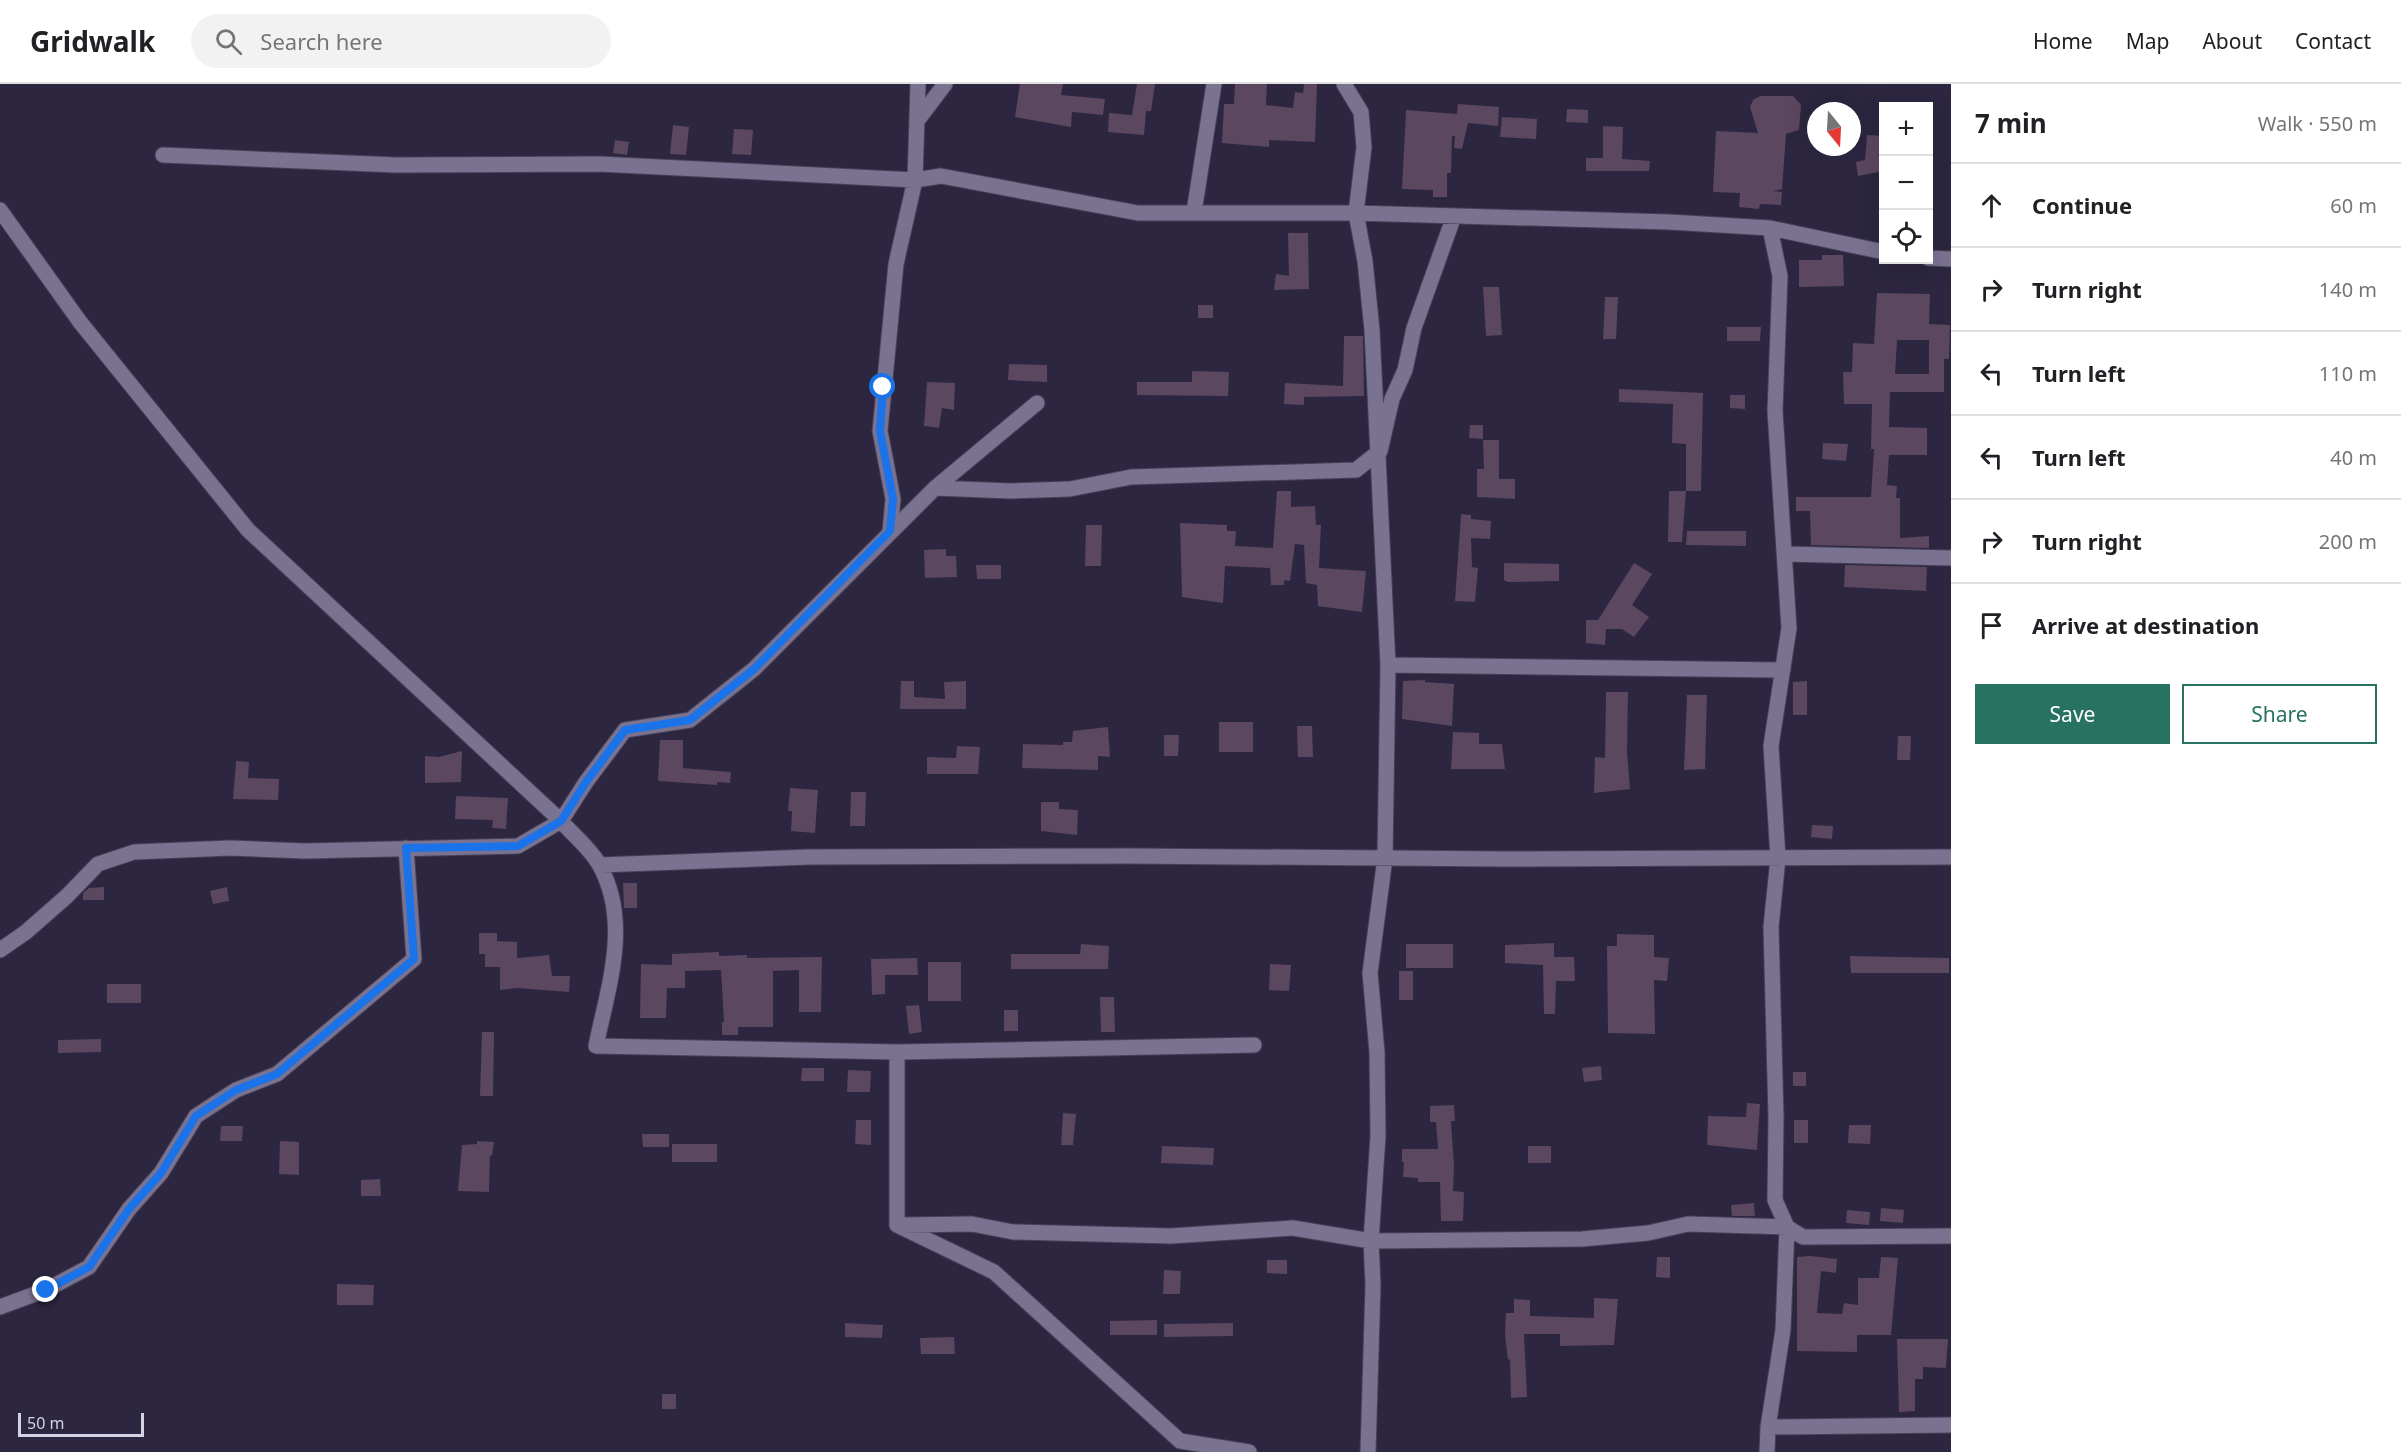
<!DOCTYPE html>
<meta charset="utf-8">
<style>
:root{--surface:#fff;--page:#f2f2f2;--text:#202124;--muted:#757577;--line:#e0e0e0;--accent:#277260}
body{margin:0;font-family:"Noto Sans",sans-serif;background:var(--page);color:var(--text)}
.controls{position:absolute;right:18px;top:18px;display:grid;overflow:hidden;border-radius:0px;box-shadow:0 6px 24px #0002}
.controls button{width:54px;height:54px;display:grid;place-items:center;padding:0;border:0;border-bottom:2px solid var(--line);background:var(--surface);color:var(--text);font:30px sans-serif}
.compass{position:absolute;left:1807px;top:18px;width:54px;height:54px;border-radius:50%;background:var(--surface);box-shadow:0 6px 24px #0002;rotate:162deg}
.scale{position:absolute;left:18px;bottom:15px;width:126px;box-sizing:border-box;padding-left:6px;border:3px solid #d4d1e2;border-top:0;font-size:16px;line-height:21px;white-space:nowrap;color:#d4d1e2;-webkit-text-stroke:4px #2c2640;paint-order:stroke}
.stop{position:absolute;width:18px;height:18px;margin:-14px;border:4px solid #1a73e8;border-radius:50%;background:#fff}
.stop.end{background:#1a73e8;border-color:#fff;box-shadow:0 2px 6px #0008}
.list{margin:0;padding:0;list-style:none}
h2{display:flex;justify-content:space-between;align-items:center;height:78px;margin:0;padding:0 24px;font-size:26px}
h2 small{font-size:20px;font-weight:400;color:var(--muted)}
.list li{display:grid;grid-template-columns:39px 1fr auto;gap:18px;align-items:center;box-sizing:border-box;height:84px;padding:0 24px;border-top:2px solid var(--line)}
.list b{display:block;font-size:22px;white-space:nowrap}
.list em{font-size:20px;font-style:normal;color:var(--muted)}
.actions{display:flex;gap:12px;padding:18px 24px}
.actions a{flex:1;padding:14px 0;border:2px solid var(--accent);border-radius:0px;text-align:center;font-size:21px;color:var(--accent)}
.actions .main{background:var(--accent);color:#fff}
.icon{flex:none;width:33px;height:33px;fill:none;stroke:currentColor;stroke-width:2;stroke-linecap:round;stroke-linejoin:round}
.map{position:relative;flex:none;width:1951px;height:1368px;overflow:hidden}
header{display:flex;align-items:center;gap:36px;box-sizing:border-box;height:84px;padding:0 30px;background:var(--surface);border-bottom:2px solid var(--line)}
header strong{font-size:28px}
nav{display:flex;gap:33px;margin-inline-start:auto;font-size:21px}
.search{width:420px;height:54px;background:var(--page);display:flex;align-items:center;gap:15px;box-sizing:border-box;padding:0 21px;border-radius:33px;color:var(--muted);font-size:22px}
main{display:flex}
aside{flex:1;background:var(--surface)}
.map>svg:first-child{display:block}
.building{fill:#5b4760;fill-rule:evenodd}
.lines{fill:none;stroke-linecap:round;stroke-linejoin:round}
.street-casing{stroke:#474157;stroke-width:17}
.street{stroke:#797291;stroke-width:15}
.route{stroke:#1a73e8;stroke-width:8}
</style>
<header>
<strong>Gridwalk</strong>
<div class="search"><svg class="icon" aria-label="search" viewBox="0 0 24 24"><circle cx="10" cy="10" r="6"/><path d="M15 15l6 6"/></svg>Search here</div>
<nav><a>Home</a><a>Map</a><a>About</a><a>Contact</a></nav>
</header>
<main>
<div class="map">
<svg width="1951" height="1368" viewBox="0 0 1951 1368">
<rect width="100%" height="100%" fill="#2c2640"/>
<path class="building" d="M1020,0H1063L1061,11L1105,15L1103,31L1072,28L1071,43L1015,33Z
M1137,0H1155L1151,27H1146L1144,51L1108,48L1109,29L1132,31Z
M1235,0H1267L1266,21L1293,24L1295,8L1303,9L1304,0H1317L1315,58L1269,56V63L1222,59L1224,20H1234Z
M1760,12H1793L1801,21L1799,46L1786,50L1782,105L1773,107L1782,108L1781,121L1760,120L1759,125L1739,123L1740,109L1713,108L1716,47L1758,49L1750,23L1753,16Z
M1458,20L1499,23L1498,42L1468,39L1462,65L1454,64L1455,52H1452L1451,89H1447V113H1433V106L1402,105L1406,26L1457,30Z
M1567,25L1588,26V39L1566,38Z
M1502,33L1537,35L1536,55L1500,53Z
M673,41L689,43L686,71L670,70Z
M1603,42L1623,43L1622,75L1650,77L1649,87H1586V74H1603Z
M734,45L753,46L751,71L732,70Z
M1867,51L1884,52V87L1858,92L1856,78L1865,76Z
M615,56L629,58L627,71L613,69Z
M1288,149H1308L1309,205L1274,206L1276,190L1289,192Z
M1822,171H1843L1844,202L1799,203V176H1822Z
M1483,203H1499L1502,251L1486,252Z
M1877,209L1930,210L1929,240L1950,241L1949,275H1944V308H1890L1889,343L1927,344V371H1889L1887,401L1897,402L1896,414H1900V454L1929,452V464L1811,461L1810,427H1796V413H1871L1874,365H1871L1872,320H1844L1843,288H1852L1853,259L1874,260ZM1897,256H1929V290H1895Z
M1605,213H1618L1616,255H1603Z
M1198,221H1213V234H1198Z
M1727,243H1761L1760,257H1727Z
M1344,252H1363L1364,312L1304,313V321L1284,320L1285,299L1343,302Z
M1009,280L1047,281V298L1008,296Z
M1192,287L1229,288L1228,312L1137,311V298H1192Z
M927,298L955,299L954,326L942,324L939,344L924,342Z
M1619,305L1703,309L1701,407H1686L1682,458H1668L1669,407H1686V360L1672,359L1673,320L1619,318Z
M1730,311H1745V325L1730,324Z
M1470,341H1483V355L1469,354Z
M1483,356H1499V395H1515V415L1477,413V385H1484Z
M1823,359L1848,360L1846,377L1822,375Z
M1277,407H1291V423L1315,422L1316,441H1321L1319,484L1366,487L1362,528L1318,522L1317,501L1306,499L1304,461L1295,460L1290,497L1284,496V501H1271L1270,484L1225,482L1223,519L1182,513L1180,439L1227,441V447H1236L1235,462L1273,464Z
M1461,430L1471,431V435L1491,437L1490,455L1471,454L1472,483L1478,484L1475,518L1455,517Z
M1086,441H1102L1101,482H1085Z
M1687,447H1746V462L1686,461Z
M946,465V472H956L957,493L925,494L924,466Z
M1504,479L1559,480V497L1508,498L1504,496Z
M1634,479L1652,490L1632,521L1649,533L1634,553L1622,545H1606L1605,561L1586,559V536H1598Z
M976,481H1001V495H977Z
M1845,481L1927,483L1926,507L1844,503Z
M1425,596V598L1454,600L1452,642L1402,635L1403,597Z
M901,597H914V613L945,615L944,598L966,597V625H900Z
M1807,597V631H1793V598Z
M1606,608H1628L1627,668L1630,705L1594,709L1595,673L1605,674Z
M1687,611H1707L1705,685L1684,686Z
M1219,638H1253V668H1219Z
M1297,642H1312L1313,673H1298Z
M1108,643L1110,673L1098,672V686L1022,684L1023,660L1063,661V658H1072L1073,647Z
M1453,648L1479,649V660H1502L1505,685H1451Z
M1164,651H1179L1178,672H1164Z
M1898,652H1911L1910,676H1897Z
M660,656H683V684L731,688L730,699L717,698V701L658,697Z
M957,662L980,663L978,690H927V673L956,674Z
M462,667L461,698L425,699V672L439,673Z
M236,677L249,678L248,694L279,695L278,716L233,715Z
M790,704L818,706L815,749L791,747L792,727H788Z
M851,708H866L865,742H850Z
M456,712L508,714L506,745L492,744L493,736L455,735Z
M1041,718H1059V725L1078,726L1077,751L1041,747Z
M1812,741L1833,742L1832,755L1811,753Z
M623,799H637V824H624Z
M104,803V816H83V809L89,804Z
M227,803L229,817L213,820L210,807Z
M479,849H497V857L517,858V874L549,871L552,892H570L569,908L517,904L500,906V883H485V870H479Z
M1617,850L1654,851V873L1669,874L1667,897L1654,896L1655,950L1608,949L1607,862H1617Z
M1554,859V873H1574L1575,897H1556L1555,930H1544L1543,881L1505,879V861Z
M1081,860L1109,862L1108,885H1011V870H1080Z
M1406,860H1453V884H1406Z
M719,868V872L747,871V874L822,873L821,928H799V886L773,887V943H738V951H722V938H724L721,886L685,887V904H667L666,934H640L641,880L672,881V870Z
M1850,872L1949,874V889H1851Z
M917,874L918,891H885V910L872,911L871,875Z
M928,878H961V917H928Z
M1270,880L1291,881L1289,907L1269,906Z
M1399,887H1413V916H1399Z
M107,900H141V919H107Z
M1100,913H1114L1115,948H1101Z
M919,921L922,948L909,950L906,922Z
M1004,926H1018V947H1004Z
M482,948H494L493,1012H480Z
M101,955V968L58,969V956Z
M1601,982L1602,996L1584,998L1582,984Z
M802,984H824V997H801Z
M848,986L871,987L870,1008H847Z
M1793,988H1806V1002H1793Z
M1747,1019L1760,1020L1757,1066L1707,1061L1708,1032L1746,1033Z
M1454,1021L1455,1037H1451L1454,1082L1453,1107L1464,1108L1463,1137H1441L1440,1098H1418V1094L1403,1093L1404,1078H1402V1065H1438L1436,1038H1430V1022Z
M1063,1029L1076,1030L1073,1061H1061Z
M856,1036H871V1061L855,1060Z
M1794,1036H1808V1059H1794Z
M1849,1041H1871L1870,1060L1848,1059Z
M221,1042H243L242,1057H220Z
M642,1050H669V1063H643Z
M280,1057L299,1058V1091L279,1090Z
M477,1057L494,1058L492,1072L490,1071L489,1108L458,1107L462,1061L477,1060Z
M672,1060H717V1078H672Z
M1162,1062L1214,1064L1213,1081L1161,1079Z
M1528,1062H1551V1079H1528Z
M380,1095L381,1112H361V1096Z
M1754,1119L1755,1132H1732L1731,1121Z
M1881,1124L1904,1126L1903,1139L1880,1137Z
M1847,1126L1870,1128L1869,1141L1846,1139Z
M1810,1172L1837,1175L1836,1189L1821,1187L1817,1229L1842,1230L1844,1219L1858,1221V1194H1879L1881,1173L1898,1174L1891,1251H1857V1268L1797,1267V1173Z
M1657,1173H1670V1194L1656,1193Z
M1267,1176H1287V1190L1267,1189Z
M1164,1186L1181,1187L1180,1210H1163Z
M337,1200L374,1201L373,1221H337Z
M1594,1214L1618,1215L1614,1261L1560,1262V1250H1524L1527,1313L1511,1314L1510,1275L1508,1276L1505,1251L1506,1229H1514V1215L1530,1216V1232L1594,1234Z
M1157,1236V1251H1110V1237Z
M845,1239L883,1241L882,1254L845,1253Z
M1233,1239V1252L1164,1253V1240Z
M954,1253L955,1270H921L920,1254Z
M1897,1255H1948L1946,1284L1923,1283V1295H1915V1327L1899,1328Z
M662,1310H676V1325H662Z"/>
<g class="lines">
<defs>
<path id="street" d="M1344,0L1361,28L1364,63L1356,129L1365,177L1372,246L1388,581L1385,774L1370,889L1377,968L1378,1052L1371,1157L1373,1201L1368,1368
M917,37L945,0
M163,71L396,81L599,80L915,96L941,92L1138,129H1356L1669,138L1770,144L1884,168
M0,126L80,238L248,446L561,737C573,751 592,766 600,782C631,839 608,903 596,962L897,968L1254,961
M1194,128L1214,0
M1770,144L1780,192L1775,327L1789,544L1771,662L1778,774L1771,843L1776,1033L1775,1116L1787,1143L1803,1153L1951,1152
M1928,174L1951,175
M935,404L1011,407L1070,405L1131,393L1356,386L1380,367L1392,315L1405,286L1414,244L1454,132
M890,447L893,415L880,347L896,180L915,96L918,0
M1785,470L1951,474
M1388,581L1783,586
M600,781L809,773L1129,772L1506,775L1951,773
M0,866L26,848L67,812L98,780L134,768L230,764L305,767L518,762L561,737L586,698L625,646L690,636L754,585L935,404L1037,319
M897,968V1141L994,1188L1180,1357L1249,1368
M897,1141L972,1140L1013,1148L1171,1152L1293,1144L1371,1157L1582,1155L1648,1149L1688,1140L1787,1143L1783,1246L1768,1343L1767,1368
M0,1223L46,1206L89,1183L129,1125L161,1089L196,1032L236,1006L277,990L414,875L406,764
M1768,1343L1951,1341"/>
</defs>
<use href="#street" class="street-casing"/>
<use href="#street" class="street"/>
</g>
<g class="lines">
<path class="route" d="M46,1206L89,1183L129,1125L161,1089L196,1032L236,1006L277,990L414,875L406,764L518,762L561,737L586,698L625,646L690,636L754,585L890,447L893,415L880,347L883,303"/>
</g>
</svg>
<div class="controls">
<button>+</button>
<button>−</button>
<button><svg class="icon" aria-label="locate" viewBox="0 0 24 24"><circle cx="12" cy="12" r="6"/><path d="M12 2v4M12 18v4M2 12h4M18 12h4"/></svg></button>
</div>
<svg class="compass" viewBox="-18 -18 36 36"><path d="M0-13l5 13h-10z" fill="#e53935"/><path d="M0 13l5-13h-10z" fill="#757577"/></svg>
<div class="scale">50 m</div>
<div class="stop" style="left:883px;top:303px"></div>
<div class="stop end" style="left:46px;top:1206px"></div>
</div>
<aside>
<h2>7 min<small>Walk · 550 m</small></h2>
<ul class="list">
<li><svg class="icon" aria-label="ahead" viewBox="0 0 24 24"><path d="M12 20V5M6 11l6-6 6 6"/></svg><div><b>Continue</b></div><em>60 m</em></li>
<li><svg class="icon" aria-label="right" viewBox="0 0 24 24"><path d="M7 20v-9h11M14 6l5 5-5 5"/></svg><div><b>Turn right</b></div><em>140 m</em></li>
<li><svg class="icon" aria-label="left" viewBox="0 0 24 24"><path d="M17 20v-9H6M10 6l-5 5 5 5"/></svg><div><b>Turn left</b></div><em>110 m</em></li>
<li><svg class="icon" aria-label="left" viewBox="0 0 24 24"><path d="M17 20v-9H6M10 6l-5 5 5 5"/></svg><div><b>Turn left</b></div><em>40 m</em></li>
<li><svg class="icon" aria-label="right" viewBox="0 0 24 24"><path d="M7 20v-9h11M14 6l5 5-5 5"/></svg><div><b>Turn right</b></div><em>200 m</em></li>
<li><svg class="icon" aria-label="arrive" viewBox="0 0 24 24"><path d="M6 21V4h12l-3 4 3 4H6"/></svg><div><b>Arrive at destination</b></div></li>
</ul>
<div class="actions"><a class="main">Save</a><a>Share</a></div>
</aside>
</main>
